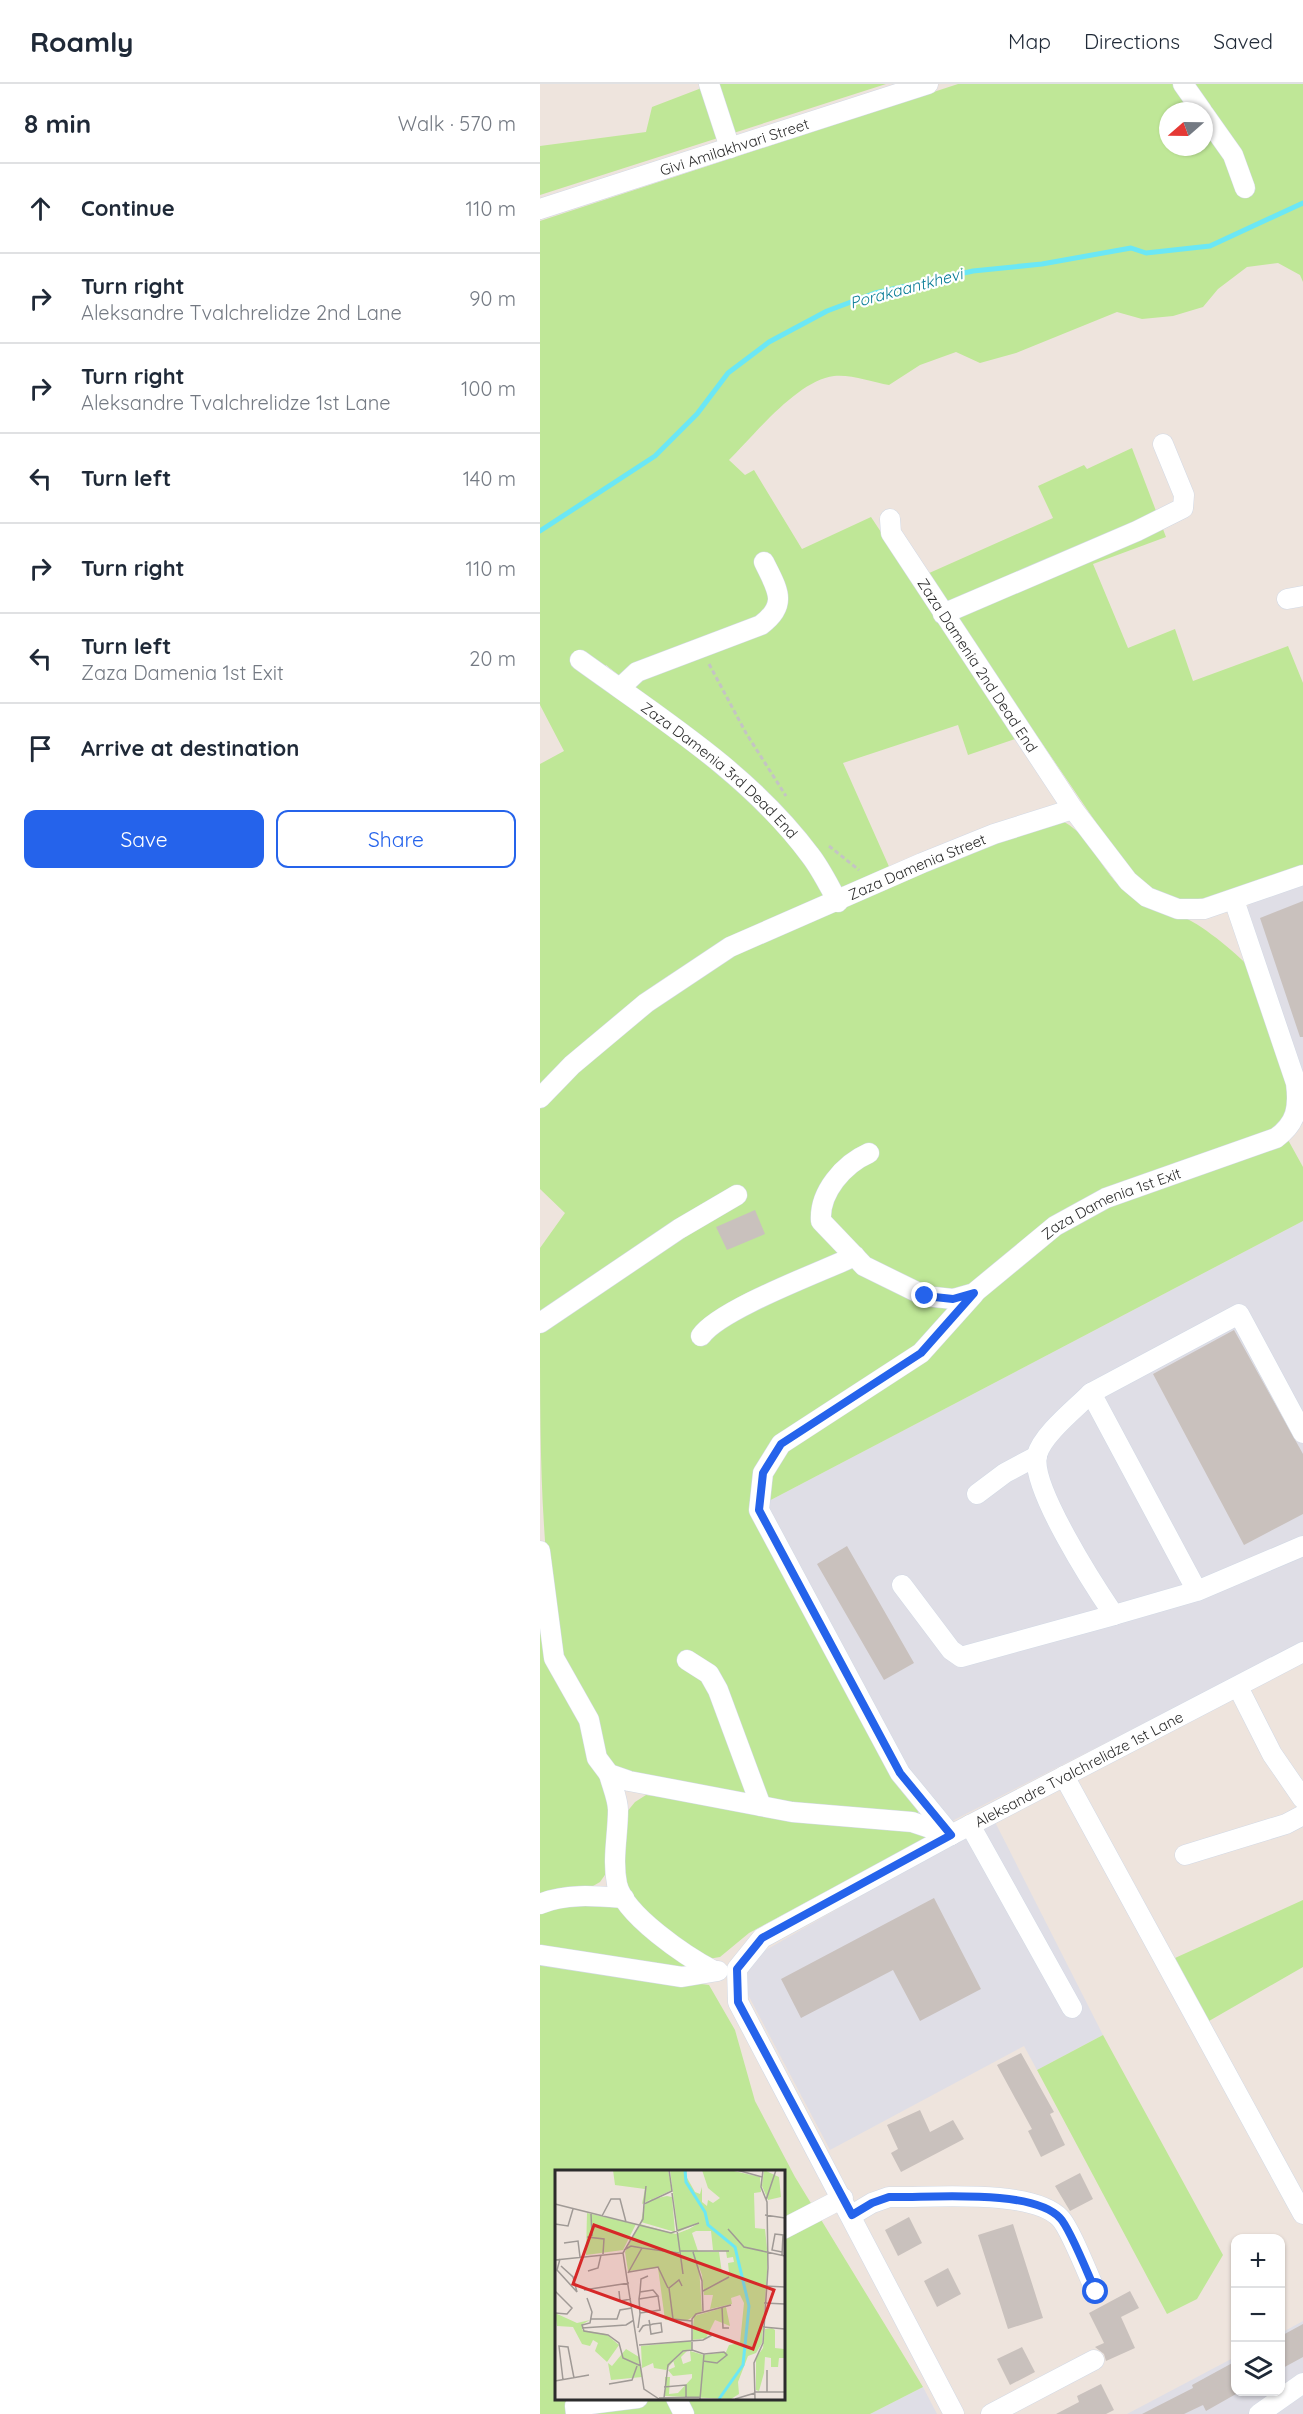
<!DOCTYPE html>
<meta charset="utf-8">
<style>
:root{--surface:#fff;--page:#f6f6f7;--text:#1f2937;--muted:#747a83;--line:#e0e1e3;--accent:#2563eb}
body{margin:0;font-family:Quicksand,sans-serif;background:var(--page);color:var(--text)}
.controls{position:absolute;right:18px;bottom:18px;display:grid;overflow:hidden;border-radius:12px;box-shadow:0 2px 4px #0004}
.controls button{width:54px;height:54px;display:grid;place-items:center;padding:0;border:0;border-bottom:2px solid var(--line);background:var(--surface);color:var(--text);font:30px sans-serif}
.compass{position:absolute;left:619px;top:18px;width:54px;height:54px;border-radius:50%;background:var(--surface);box-shadow:0 2px 4px #0004;rotate:250deg}
.stop{position:absolute;width:18px;height:18px;margin:-14px;border:4px solid #2563eb;border-radius:50%;background:#fff}
.stop.end{background:#2563eb;border-color:#fff;box-shadow:0 2px 6px #0008}
.list{margin:0;padding:0;list-style:none}
h2{display:flex;justify-content:space-between;align-items:center;height:78px;margin:0;padding:0 24px;font-size:26px}
h2 small{font-size:20px;font-weight:400;color:var(--muted)}
.list li{display:grid;grid-template-columns:39px 1fr auto;gap:18px;align-items:center;box-sizing:border-box;height:90px;padding:0 24px;border-top:2px solid var(--line)}
.list b{display:block;font-size:22px;white-space:nowrap}
.list p{margin:0;font-size:20px;white-space:nowrap;color:var(--muted)}
.list em{font-size:20px;font-style:normal;color:var(--muted)}
.actions{display:flex;gap:12px;padding:18px 24px}
.actions a{flex:1;padding:14px 0;border:2px solid var(--accent);border-radius:12px;text-align:center;font-size:21px;color:var(--accent)}
.actions .main{background:var(--accent);color:#fff}
.icon{flex:none;width:33px;height:33px;fill:none;stroke:currentColor;stroke-width:2;stroke-linecap:round;stroke-linejoin:round}
.map{position:relative;flex:none;width:763px;height:2330px;overflow:hidden}
header{display:flex;align-items:center;gap:36px;box-sizing:border-box;height:84px;padding:0 30px;background:var(--surface);border-bottom:2px solid var(--line)}
header strong{font-size:28px}
nav{display:flex;gap:33px;margin-inline-start:auto;font-size:21px}
main{display:flex}
aside{flex:1;background:var(--surface)}
.map>svg:first-child{display:block}
.industrial{fill:#dfdee6}
.green{fill:#bfe797;fill-rule:evenodd}
.lines{fill:none;stroke-linecap:round;stroke-linejoin:round}
.stream{stroke:#6be7f5;stroke-width:5}
.building{fill:#c9c1bd}
.minor-casing{stroke:#d2d9e5;stroke-width:21}
.path{stroke:#c4c4c4;stroke-width:3;stroke-dasharray:4.5 3;stroke-linecap:butt}
.minor{stroke:#fff;stroke-width:20}
.route{stroke:#2563eb;stroke-width:8}
.labels{text-anchor:middle;dominant-baseline:central;stroke-width:4.5;stroke-linejoin:round;paint-order:stroke}
.street-label{font-size:15px;fill:#2c2c2c;stroke:#fff}
.water-label{font-size:16px;font-style:italic;fill:#087c95;stroke:#fff}
.inset-river{fill:none;stroke:#6be7f5;stroke-width:3}
.inset-road{fill:none;stroke:#a09a96;stroke-width:1.5}
.view{fill:#d62828;fill-opacity:0.15;stroke:#d62828;stroke-width:3}
.inset-edge{fill:none;stroke:#2c2c2c;stroke-width:3}
</style>
<header>
<strong>Roamly</strong>
<nav><a>Map</a><a>Directions</a><a>Saved</a></nav>
</header>
<main>
<aside>
<h2>8 min<small>Walk · 570 m</small></h2>
<ul class="list">
<li><svg class="icon" aria-label="ahead" viewBox="0 0 24 24"><path d="M12 20V5M6 11l6-6 6 6"/></svg><div><b>Continue</b></div><em>110 m</em></li>
<li><svg class="icon" aria-label="right" viewBox="0 0 24 24"><path d="M7 20v-9h11M14 6l5 5-5 5"/></svg><div><b>Turn right</b><p>Aleksandre Tvalchrelidze 2nd Lane</p></div><em>90 m</em></li>
<li><svg class="icon" aria-label="right" viewBox="0 0 24 24"><path d="M7 20v-9h11M14 6l5 5-5 5"/></svg><div><b>Turn right</b><p>Aleksandre Tvalchrelidze 1st Lane</p></div><em>100 m</em></li>
<li><svg class="icon" aria-label="left" viewBox="0 0 24 24"><path d="M17 20v-9H6M10 6l-5 5 5 5"/></svg><div><b>Turn left</b></div><em>140 m</em></li>
<li><svg class="icon" aria-label="right" viewBox="0 0 24 24"><path d="M7 20v-9h11M14 6l5 5-5 5"/></svg><div><b>Turn right</b></div><em>110 m</em></li>
<li><svg class="icon" aria-label="left" viewBox="0 0 24 24"><path d="M17 20v-9H6M10 6l-5 5 5 5"/></svg><div><b>Turn left</b><p>Zaza Damenia 1st Exit</p></div><em>20 m</em></li>
<li><svg class="icon" aria-label="arrive" viewBox="0 0 24 24"><path d="M6 21V4h12l-3 4 3 4H6"/></svg><div><b>Arrive at destination</b></div></li>
</ul>
<div class="actions"><a class="main">Save</a><a>Share</a></div>
</aside>
<div class="map">
<svg width="763" height="2330" viewBox="0 0 763 2330">
<rect width="100%" height="100%" fill="#eee4dd"/>
<path class="industrial" d="M763,799V1012L706,824L711,819Z
M763,1137V1558L410,1738H381L225,1419Z
M454,1736L563,1951L497,1986L484,1962L290,2066L206,1907V1888L224,1867Z
M763,2237V2330H587L695,2273L696,2308H740L741,2249Z
M383,2303L397,2330H330Z"/>
<path class="green" d="M172,0H346L0,111V62L106,48L112,23Z
M418,0H763V198L760,191L738,179L707,183L678,205L663,223L633,232L602,235L577,228L476,269L440,279L416,268L380,281L349,301C333,298 310,290 294,292C258,296 214,351 189,376L205,391L214,386L262,465L331,433L478,654L428,671L418,641L303,679L351,787L298,804L205,693L66,581L59,596L183,689L260,766L290,812C236,837 179,860 128,892C81,922 41,966 0,1004V680L24,667L0,621V137ZM628,27H664V63H628Z
M592,364L626,453L553,480L588,564L635,545L653,597L748,562L763,599V786C728,796 643,831 611,809C604,804 597,796 591,790L387,490L513,434L498,402L544,381L547,385Z
M518,735C551,749 557,782 583,805C606,825 619,823 645,834C664,842 700,872 714,888L751,1007C752,1028 751,1036 734,1050C661,1073 570,1093 509,1141C487,1159 457,1194 430,1203C420,1207 409,1207 398,1207L390,1219L418,1224L437,1218L469,1193L518,1147L561,1124L747,1054L763,1083V1137L225,1419L365,1684L381,1738L362,1733L248,1724L223,1715L79,1688C52,1664 63,1655 50,1628C41,1609 23,1590 18,1568C0,1463 0,1352 0,1245L126,1158L201,1113L198,1103L0,1233V1164L25,1129L0,1105V1023L45,977L140,903L189,872L400,777Z
M0,1511L9,1572L20,1605L40,1639L65,1701L71,1725L67,1788L60,1798L46,1806L0,1815Z
M106,1711L370,1742L391,1751L209,1849L180,1873L168,1875L107,1832L81,1799L86,1729L95,1718Z
M763,1816V1883L669,1937L635,1874Z
M70,1819L86,1827L151,1880L139,1883L0,1866V1828L18,1823Z
M0,1879L169,1901L195,1946L215,2017L255,2093L383,2303L330,2330H0ZM16,2087H243V2314H16Z
M563,1951L683,2171L657,2215L627,2230L497,1986Z"/>
<g class="lines">
<path class="stream" d="M0,447L115,372L157,330L188,289L229,258L287,227L335,209L433,187L502,180L591,164L606,169L670,162L763,119"/>
</g>
<path class="building" d="M763,817V953H760L720,834Z
M215,1126L225,1150L187,1166L176,1143Z
M694,1246L763,1370V1430L704,1461L613,1290Z
M307,1462L374,1579L344,1596L277,1480Z
M394,1814L441,1905L380,1937L353,1886L261,1934L241,1895Z
M481,1969L514,2028L510,2030L525,2061L501,2073L488,2047L492,2045L457,1981Z
M380,2026L390,2048L413,2036L424,2055L361,2088L351,2069L358,2065L347,2041Z
M540,2089L553,2115L530,2127L515,2102Z
M369,2133L382,2159L358,2172L345,2146Z
M473,2140L503,2234L468,2245L438,2151Z
M408,2184L421,2210L397,2223L384,2197Z
M590,2207L599,2224L581,2233L595,2264L566,2277L564,2270L555,2263L564,2259L549,2229Z
M763,2240V2273L741,2285V2252Z
M482,2263L495,2288L470,2301L457,2275Z
M696,2277V2310L666,2327L663,2321L644,2330H602L653,2304L652,2301Z
M561,2300L574,2326L566,2330H516L539,2318L537,2312Z"/>
<g class="lines">
<defs>
<g id="minor">
<path d="M169,0L190,64"/>
<path d="M643,0L662,27"/>
<path d="M664,30L693,71L705,104"/>
<path id="s1" d="M0,125L388,0"/>
<path id="s2" d="M350,435L351,449L533,725L588,797L607,813L638,825H664L763,791"/>
<path d="M747,515L763,512"/>
<path d="M403,530L597,447L643,424L644,411L623,360"/>
<path id="s3" d="M40,576C120,634 210,690 270,771C281,785 289,802 298,818"/>
<path d="M80,604L97,588L221,541C249,520 237,505 224,478"/>
<path id="s4" d="M0,1014L32,981L106,919L190,863L382,779L454,750L533,725"/>
<path id="s5" d="M329,1069C304,1080 279,1108 281,1137L324,1182L385,1212L413,1215L434,1209L515,1142L566,1114L736,1054C757,1039 759,1023 756,999L694,816"/>
<path d="M0,1239L139,1145L197,1111"/>
<path d="M161,1252C180,1225 281,1188 315,1172"/>
<path d="M551,1309L699,1230L763,1349"/>
<path d="M437,1410L465,1389L497,1372"/>
<path d="M0,1467L14,1574L49,1636L57,1674L69,1690L89,1697L252,1728L372,1738L411,1751"/>
<path d="M362,1501L411,1566L421,1573L574,1531"/>
<path d="M657,1507L551,1309C536,1324 502,1351 497,1371C490,1403 555,1503 574,1531L657,1507L763,1462"/>
<path d="M147,1576L169,1590L178,1606L221,1722"/>
<path d="M698,1603L732,1670L763,1715"/>
<path d="M69,1690C72,1702 78,1715 78,1726C78,1751 72,1775 77,1800C84,1831 147,1873 174,1887"/>
<path d="M524,1692L763,2130"/>
<path d="M430,1741L532,1924"/>
<path d="M411,1751L360,1689L219,1426L223,1389L241,1360L381,1269L434,1210"/>
<path d="M645,1771L746,1740L763,1731"/>
<path d="M0,1820C25,1809 57,1812 84,1814"/>
<path d="M0,1871L142,1893L178,1887"/>
<path d="M312,2131L332,2119L349,2113C390,2114 492,2104 520,2134C530,2144 549,2193 556,2208"/>
<path d="M243,2145L303,2114"/>
<path d="M136,2314L144,2330"/>
<path d="M36,2330L35,2322L98,2314"/>
<path id="s6" d="M414,2330L198,1918L197,1885L222,1854L411,1751L763,1568"/>
<path d="M451,2330L554,2276"/>
<path d="M719,2330L763,2299"/>
</g>
</defs>
<use href="#minor" class="minor-casing"/>
<path class="path" d="M169,580L206,649L246,712
M289,762L319,786"/>
<use href="#minor" class="minor"/>
</g>
<g class="lines">
<path class="route" d="M385,1212L413,1215L434,1209L381,1269L241,1360L223,1389L219,1426L360,1689L411,1751L222,1854L197,1885L198,1918L312,2131L332,2119L349,2113C390,2114 492,2104 520,2134C530,2144 549,2193 556,2208"/>
</g>
<g class="labels">
<g class="street-label">
<text stroke="none"><textPath href="#s1" startOffset="204">Givi Amilakhvari Street</textPath></text>
<text stroke="none"><textPath href="#s2" startOffset="172">Zaza Damenia 2nd Dead End</textPath></text>
<text stroke="none"><textPath href="#s3" startOffset="178">Zaza Damenia 3rd Dead End</textPath></text>
<text stroke="none"><textPath href="#s4" startOffset="447">Zaza Damenia Street</textPath></text>
<text stroke="none"><textPath href="#s5" startOffset="434">Zaza Damenia 1st Exit</textPath></text>
<text stroke="none"><textPath href="#s6" startOffset="897">Aleksandre Tvalchrelidze 1st Lane</textPath></text>
</g>
<g class="water-label">
<text transform="translate(366 204) rotate(-15)">Porakaantkhevi</text>
</g>
</g>
<g transform="translate(15 2086)">
<rect width="230" height="230" fill="#eee4dd"/>
<path d="M58,0H113L117,20L87,34L90,19L60,15ZM115,0H132L131,6L140,22L145,24L147,17V32L152,36L153,30L158,33L165,28L153,18L147,0L179,1L205,7L206,22L199,23L200,58L210,59L213,88L207,173L201,183L193,186L183,212L184,224L176,229L110,226V207H115L114,224L123,223L137,208V204L118,206L113,200L120,197L118,190L126,182L132,181L126,187L128,194L136,191L135,181L149,185L171,182L174,175L185,173L189,133L185,125L176,128L177,134L155,139L158,125H149L147,105L144,97L147,141L131,151L110,150L103,98L73,101L70,82L85,54L121,64L134,59L144,53L123,62ZM141,61H156L158,80L171,81L172,88L178,87L179,92L173,93L174,103H167L164,82L143,81L137,63ZM209,0L224,7L226,27L213,30L207,16ZM112,26L117,27L120,62L86,52L89,36L94,30ZM32,43L81,54L68,80L31,85ZM171,137L175,156L160,150L151,168L137,170L139,146ZM0,143L22,153L35,150L28,154L27,160L51,164L64,175L52,192L40,181L43,173L38,170L35,176L27,174L18,157L2,156ZM217,158L220,160V178L229,179V188H224L223,197H216V188L210,187L209,203L204,221L201,220V188L208,178L210,159ZM136,171L137,179L127,181L111,200L99,198L98,193L87,198L86,176ZM71,179L84,187L87,207L56,210L53,193L57,196Z" fill="#bfe797" fill-rule="evenodd"/>
<path class="inset-river" d="M130,0L131,12L150,42L153,55L180,77L194,136L188,195L164,229"/>
<path class="inset-road" d="M182,0L207,7M117,23L128,104M211,30L221,0M0,34L116,63L144,53M89,34L91,16M36,44L37,66M210,45L230,48M47,46L56,29H65L71,52M0,54L13,56L18,39M173,59L189,77L230,86M32,67L49,69L48,84M9,73L23,71L25,87M69,80L76,76L87,78M125,81H174M138,82L147,111L148,141M68,83L88,49L89,34L117,21L114,0M227,85L228,65L220,64L217,80L227,82M5,89L2,100L22,122L18,107L6,96M0,90L68,83L89,219L104,229M33,101L43,98L46,85M74,102L103,97L113,118M73,103L87,78L124,83M127,116L124,110L114,118L118,149L137,151M210,116L230,117M29,120L74,113M0,121L17,138L12,144L0,143M64,121L65,131L76,129M148,121L174,107M85,122L86,109L93,106M32,128L37,142L35,153L27,155L29,161L53,165L64,173L68,188L86,196M209,133L230,134M167,137L168,158H174M85,143L105,140L103,126M36,149H62L65,140L77,138M208,157L230,159M27,158L71,155L79,150M83,158L85,144L84,129L85,122L98,120L103,126L84,129M84,162L88,156L91,155H95L98,154L106,153L107,162L96,164L95,157V155L94,150M84,175L148,170L159,164M148,191L162,193L172,185L169,182L149,184M212,200V222M8,210L4,176L13,177L19,208M0,211L34,205M54,214L77,210L82,196M109,217L131,215V227M200,222H230M104,228L145,227M109,228L113,195L128,181L137,180M145,229L149,184L137,180V149L141,144L176,135M180,229L200,223M200,229L199,193L208,173L213,98L212,32L206,17L208,0"/>
<path class="view" d="M39,55L219,120L198,179L18,114Z"/>
<rect width="230" height="230" class="inset-edge"/>
</g>
</svg>
<div class="controls">
<button>+</button>
<button>−</button>
<button><svg class="icon" aria-label="layers" viewBox="0 0 24 24"><path d="M12 4l9 5-9 5-9-5zM3 14l9 5 9-5"/></svg></button>
</div>
<svg class="compass" viewBox="-18 -18 36 36"><path d="M0-13l5 13h-10z" fill="#e53935"/><path d="M0 13l5-13h-10z" fill="#747a83"/></svg>
<div class="stop" style="left:556px;top:2208px"></div>
<div class="stop end" style="left:385px;top:1212px"></div>
</div>
</main>
